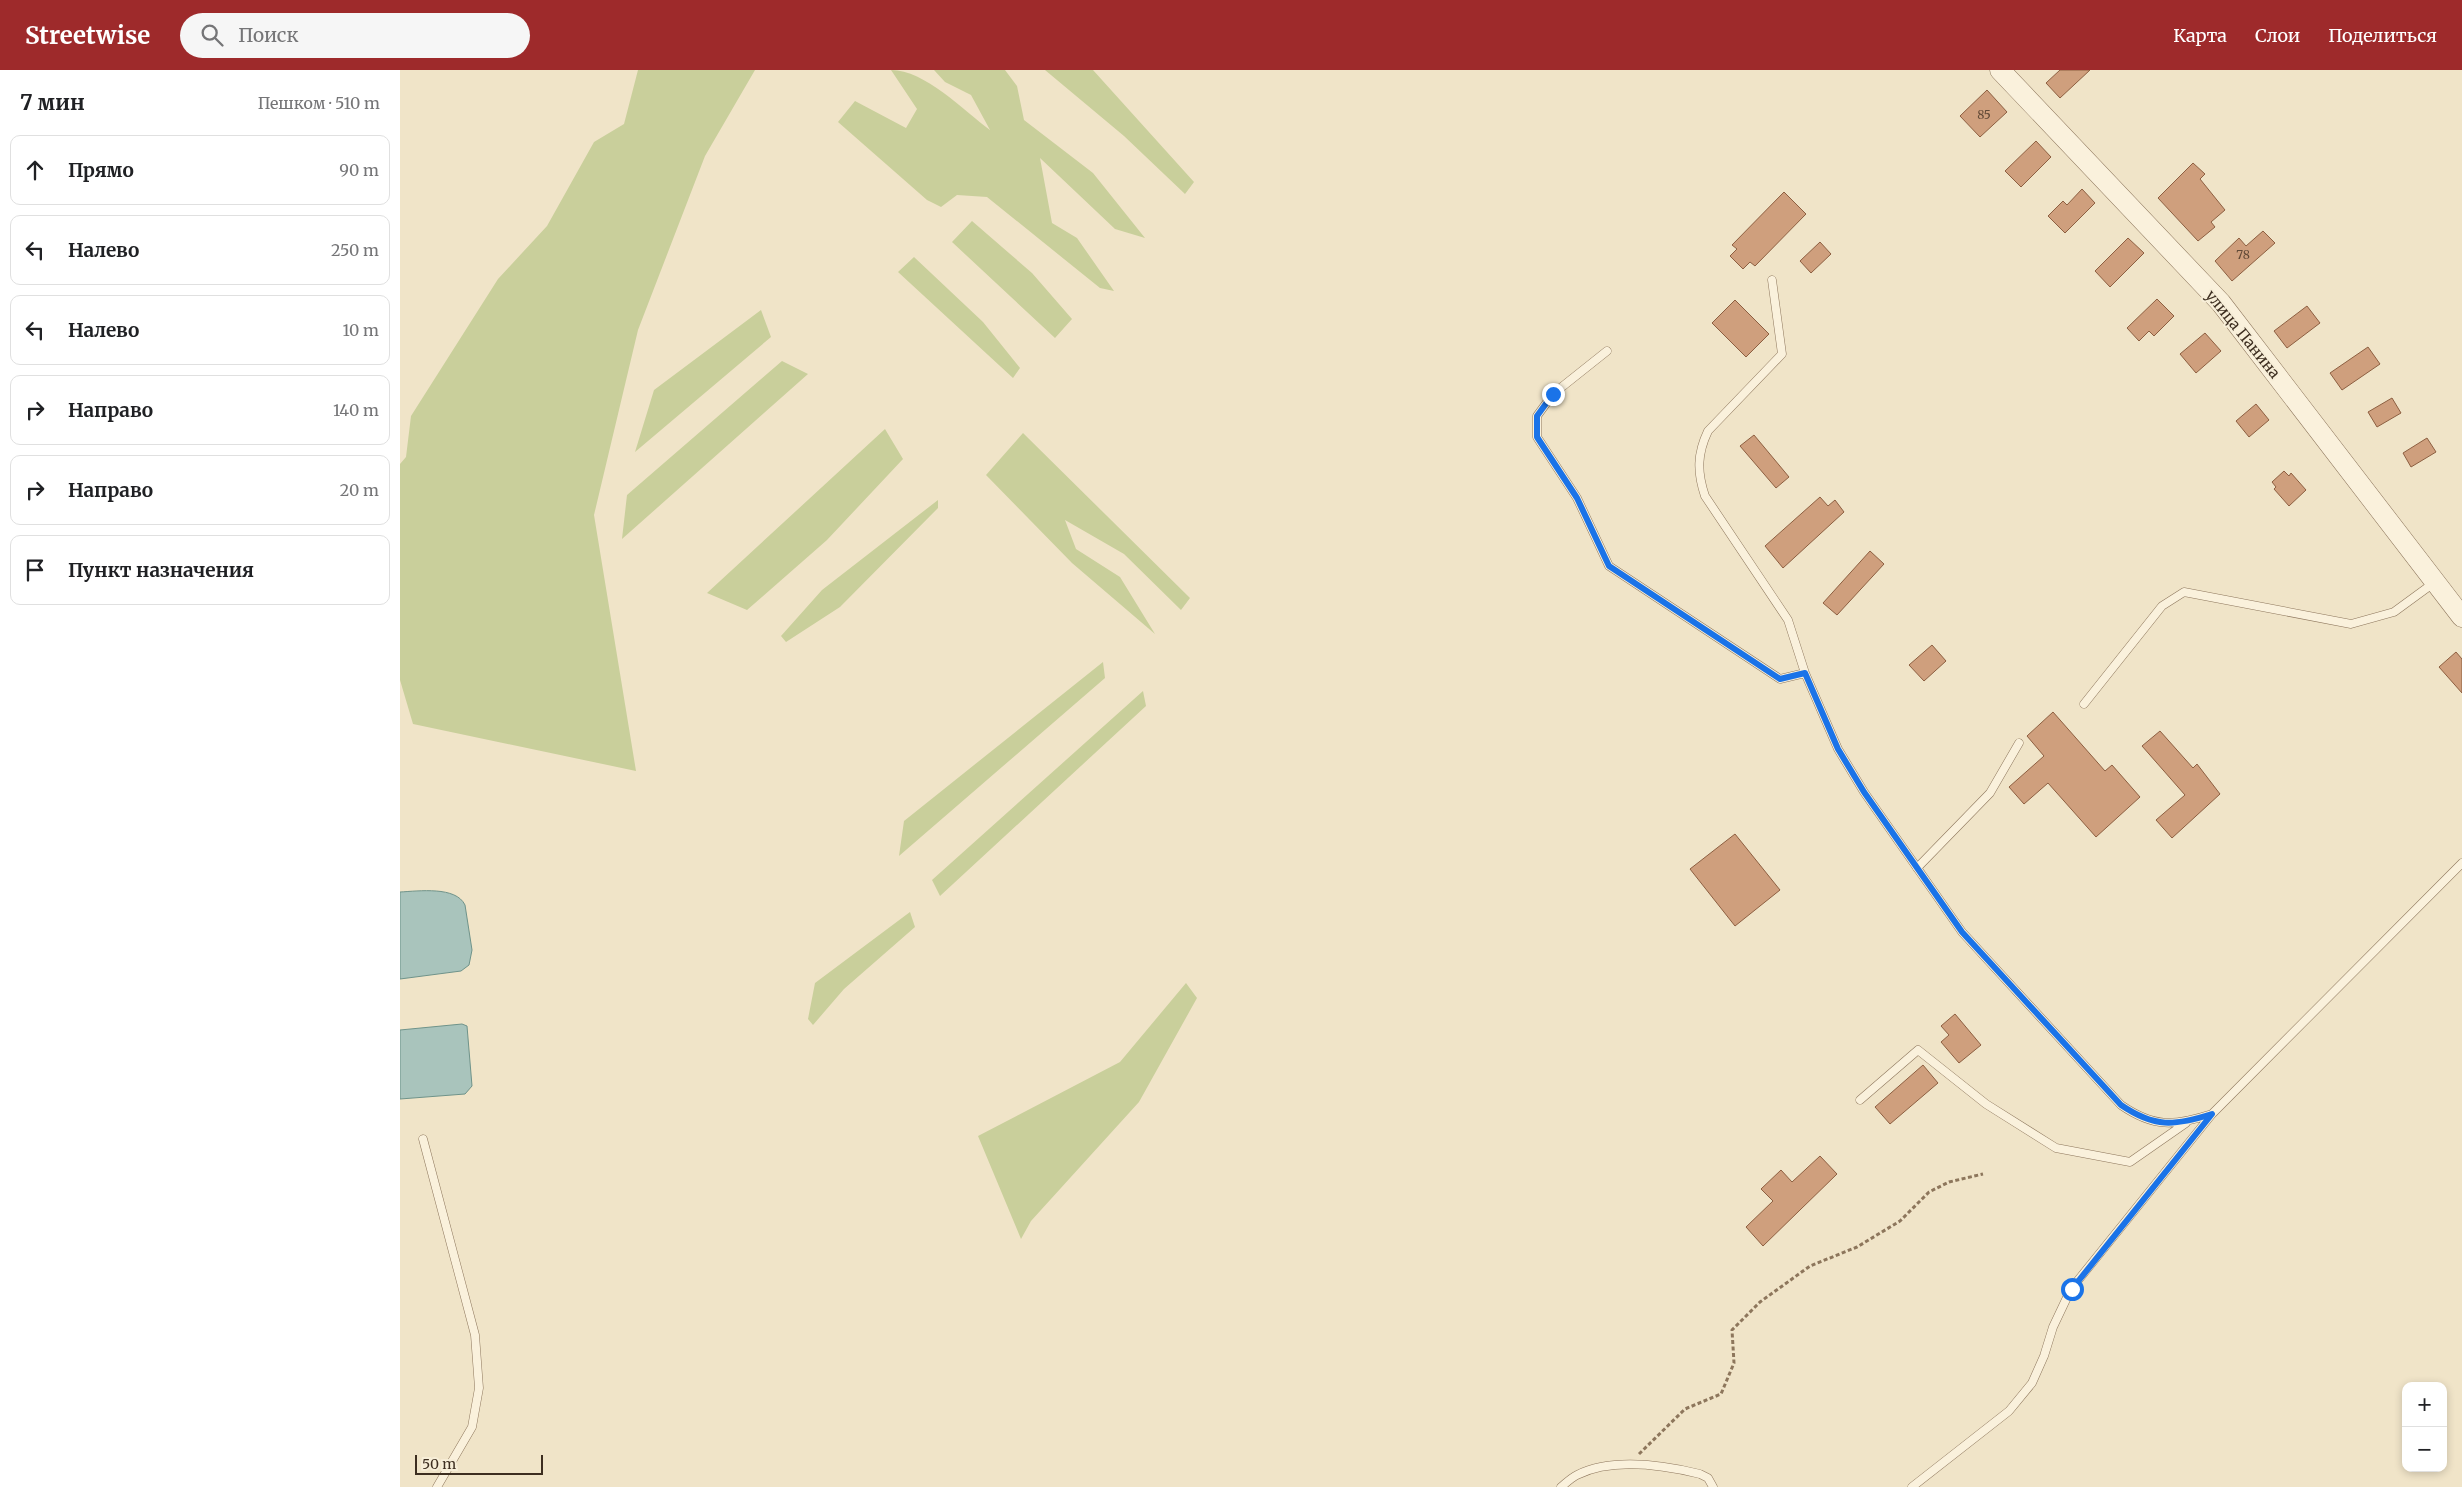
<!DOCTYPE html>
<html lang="ru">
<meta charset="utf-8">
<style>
:root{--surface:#fff;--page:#f6f6f6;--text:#202124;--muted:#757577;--line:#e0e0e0;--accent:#9e2a2b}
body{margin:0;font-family:Merriweather,serif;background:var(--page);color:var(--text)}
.controls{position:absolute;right:15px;bottom:15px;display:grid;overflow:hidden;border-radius:10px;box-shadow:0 2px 8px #0003}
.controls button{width:45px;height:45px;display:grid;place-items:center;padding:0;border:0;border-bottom:1px solid var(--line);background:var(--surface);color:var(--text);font:25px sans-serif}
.scale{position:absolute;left:15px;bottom:12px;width:128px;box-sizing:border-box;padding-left:5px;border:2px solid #3d2e20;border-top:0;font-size:14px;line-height:18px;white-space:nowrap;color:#3d2e20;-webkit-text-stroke:4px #f7eed8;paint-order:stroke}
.stop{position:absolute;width:15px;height:15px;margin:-11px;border:4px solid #1a73e8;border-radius:50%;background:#fff}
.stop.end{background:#1a73e8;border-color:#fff;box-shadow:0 1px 5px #0008}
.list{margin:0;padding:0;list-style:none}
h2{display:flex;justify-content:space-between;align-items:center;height:65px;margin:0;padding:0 20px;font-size:21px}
h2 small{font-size:16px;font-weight:400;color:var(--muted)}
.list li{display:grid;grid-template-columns:32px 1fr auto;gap:15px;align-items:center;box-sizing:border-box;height:70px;margin:0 10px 10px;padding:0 10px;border:1px solid var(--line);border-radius:10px}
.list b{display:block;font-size:19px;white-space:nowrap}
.list em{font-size:16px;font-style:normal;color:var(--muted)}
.icon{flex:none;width:28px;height:28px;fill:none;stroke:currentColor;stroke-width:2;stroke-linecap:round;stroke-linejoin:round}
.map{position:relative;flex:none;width:2062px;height:1417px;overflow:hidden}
header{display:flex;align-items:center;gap:30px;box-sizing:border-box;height:70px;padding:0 25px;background:var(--accent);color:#fff}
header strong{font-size:24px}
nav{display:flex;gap:28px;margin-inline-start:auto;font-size:18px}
.search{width:350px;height:45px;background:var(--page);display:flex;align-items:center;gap:12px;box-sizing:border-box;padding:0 18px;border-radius:28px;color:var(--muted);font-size:19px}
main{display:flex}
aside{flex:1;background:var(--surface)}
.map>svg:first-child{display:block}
.green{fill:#c9cf9b}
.water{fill:#a9c4bc;stroke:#6f938a}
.building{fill:#cf9f7d;stroke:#8d5f41}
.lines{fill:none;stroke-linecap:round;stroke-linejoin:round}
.service-casing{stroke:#8d765c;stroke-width:9}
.tertiary-casing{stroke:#8d765c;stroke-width:21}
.path{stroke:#8d765c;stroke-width:3;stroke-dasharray:4 2.5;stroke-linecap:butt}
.service{stroke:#faf1dc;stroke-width:8}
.tertiary{stroke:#faf1dc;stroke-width:20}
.route{stroke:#1a73e8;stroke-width:6}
.labels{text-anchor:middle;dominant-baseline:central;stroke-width:4;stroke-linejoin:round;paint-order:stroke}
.number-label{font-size:12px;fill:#624a37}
.street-label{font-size:15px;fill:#3d2e20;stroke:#f7eed8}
</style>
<header>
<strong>Streetwise</strong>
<div class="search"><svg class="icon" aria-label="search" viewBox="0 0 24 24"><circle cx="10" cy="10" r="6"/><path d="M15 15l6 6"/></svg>Поиск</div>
<nav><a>Карта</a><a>Слои</a><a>Поделиться</a></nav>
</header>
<main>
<aside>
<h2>7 мин<small>Пешком · 510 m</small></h2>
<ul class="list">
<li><svg class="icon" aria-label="ahead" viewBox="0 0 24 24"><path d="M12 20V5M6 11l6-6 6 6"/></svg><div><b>Прямо</b></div><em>90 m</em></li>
<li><svg class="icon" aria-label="left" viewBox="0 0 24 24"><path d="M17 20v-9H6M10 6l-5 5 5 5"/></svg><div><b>Налево</b></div><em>250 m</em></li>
<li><svg class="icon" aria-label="left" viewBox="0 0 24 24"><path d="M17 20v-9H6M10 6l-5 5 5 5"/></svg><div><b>Налево</b></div><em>10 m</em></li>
<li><svg class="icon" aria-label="right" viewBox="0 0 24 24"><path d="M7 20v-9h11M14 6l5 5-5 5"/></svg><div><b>Направо</b></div><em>140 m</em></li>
<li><svg class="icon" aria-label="right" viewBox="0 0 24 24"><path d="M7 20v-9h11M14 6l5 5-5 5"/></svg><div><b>Направо</b></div><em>20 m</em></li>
<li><svg class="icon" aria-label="arrive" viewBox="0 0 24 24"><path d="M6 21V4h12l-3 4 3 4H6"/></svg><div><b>Пункт назначения</b></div></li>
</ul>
</aside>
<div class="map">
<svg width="2062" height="1417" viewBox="0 0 2062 1417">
<rect width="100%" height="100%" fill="#f0e4c8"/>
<path class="green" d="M238,0H355L305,86L238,260L194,445L236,701L13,654L0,610V394L6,387L11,346L98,209L147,156L194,72L224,54Z
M491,0C525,0 563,40 590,60L571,25L545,12L534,0H605L617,16L624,50L693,103L745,168L715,159L640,88L652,153L677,168L714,221L700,218L587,127L557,125L541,137L527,130L438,52L455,31L506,58L517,39Z
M645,0H693L794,112L785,124L724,66Z
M572,151L632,203L672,249L655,268L552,172Z
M514,187L583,252L620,298L613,308L498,202Z
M361,240L371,267L235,382L254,320Z
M382,291L408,304L222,469L227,425Z
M485,359L503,389L427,470L347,540L307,523Z
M623,363L790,528L781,540L724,484L665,450L676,479L720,507L755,564L672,493L586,405Z
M538,430V438L440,537L386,572L381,566L422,520Z
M703,592L705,608L499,786L504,751Z
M743,621L746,636L540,826L532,810Z
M510,842L515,857L444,919L413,955L408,949L415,913Z
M786,913L797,928L739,1032L631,1151L621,1169L578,1066L720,992Z"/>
<path class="water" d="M0,822C19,821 56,816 65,835L72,880L69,895L61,901L0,909Z
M62,954L67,956L72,1016L65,1024L0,1029V960Z"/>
<path class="building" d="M1660,0H1690L1660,28L1646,13Z
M1587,20L1607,42L1580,67L1560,46Z
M1636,71L1651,87L1621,117L1605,101Z
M1793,93L1805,104L1800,109L1825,140L1811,152L1815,157L1798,171L1758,128Z
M1682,119L1695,133L1665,163L1648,146L1663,131L1667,135Z
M1384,122L1406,144L1355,196L1350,192L1343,199L1330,186L1337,179L1332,175Z
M1863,161L1875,173L1832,211L1815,191L1839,168L1846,176Z
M1728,168L1744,183L1710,217L1695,201Z
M1420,172L1431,184L1411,203L1400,191Z
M1757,229L1774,246L1754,266L1749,261L1739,271L1727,258Z
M1335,230L1369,264L1346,287L1312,253Z
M1907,236L1920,253L1887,278L1874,261Z
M1805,263L1821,281L1796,303L1780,284Z
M1968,277L1980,294L1942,320L1930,303Z
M1992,328L2001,343L1977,357L1968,342Z
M1856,334L1869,350L1849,367L1836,351Z
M1354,365L1389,407L1376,418L1340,376Z
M2027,368L2036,382L2011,397L2003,383Z
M1884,401L1889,406L1891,403L1906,420L1889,436L1874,419L1876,417L1872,412Z
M1420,427L1428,436L1435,430L1444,442L1383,498L1365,476Z
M1470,481L1484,494L1437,545L1423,533Z
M1532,575L1546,591L1524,611L1509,595Z
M2056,582L2062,589V623L2039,597Z
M1653,642L1705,701L1712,695L1740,727L1696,767L1648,713L1624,734L1609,717L1644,686L1627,666Z
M1760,661L1793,698L1797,694L1820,724L1772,768L1756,750L1785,725L1742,676Z
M1335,764L1380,820L1335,856L1290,799Z
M1555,944L1581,975L1559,993L1541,972L1549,965L1541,956Z
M1523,995L1538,1013L1490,1054L1475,1037Z
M1420,1086L1437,1104L1363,1176L1346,1157L1373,1131L1361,1119L1381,1100L1392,1112Z"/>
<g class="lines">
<defs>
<path id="service" d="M1372,210L1382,284L1308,361C1297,384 1297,402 1305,426L1388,550L1405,603L1438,679L1464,722L1562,862L1721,1035C1754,1058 1775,1056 1812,1044L2062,793
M1207,281L1153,324L1137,346V367L1177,428L1209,496L1380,609L1405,603
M1684,634L1762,536L1784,522L1951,554L1994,542L2035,512
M1517,798L1590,723L1619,673
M1460,1030L1518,980L1586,1034L1656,1078L1730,1092L1786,1053
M23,1069L75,1265L79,1318L72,1357L37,1417
M1161,1417C1166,1413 1171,1408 1177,1405C1213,1387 1263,1395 1300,1404L1308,1408L1313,1417
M1512,1417L1609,1341L1632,1313L1644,1286L1653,1257L1671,1219L1812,1044"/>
<path id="tertiary" d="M1600,0L1821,233L2062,547"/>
</defs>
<use href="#service" class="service-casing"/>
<use href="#tertiary" class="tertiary-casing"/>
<path class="path" d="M1239,1384L1285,1339L1321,1324L1334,1293L1332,1260L1360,1232L1410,1196L1457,1177L1500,1151L1529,1122L1549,1112L1583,1104"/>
<use href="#service" class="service"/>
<use href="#tertiary" class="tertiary"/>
</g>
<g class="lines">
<path class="route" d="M1153,324L1137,346V367L1177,428L1209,496L1380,609L1405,603L1438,679L1464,722L1562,862L1721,1035C1755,1058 1774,1056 1812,1044L1672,1219"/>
</g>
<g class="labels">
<g class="number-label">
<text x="1584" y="44">85</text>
<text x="1843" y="184">78</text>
</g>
<g class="street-label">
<text transform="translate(1843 264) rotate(51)">улица Панина</text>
</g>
</g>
</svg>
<div class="controls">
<button>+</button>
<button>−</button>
</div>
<div class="scale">50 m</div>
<div class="stop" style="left:1672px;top:1219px"></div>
<div class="stop end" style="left:1153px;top:324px"></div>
</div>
</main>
